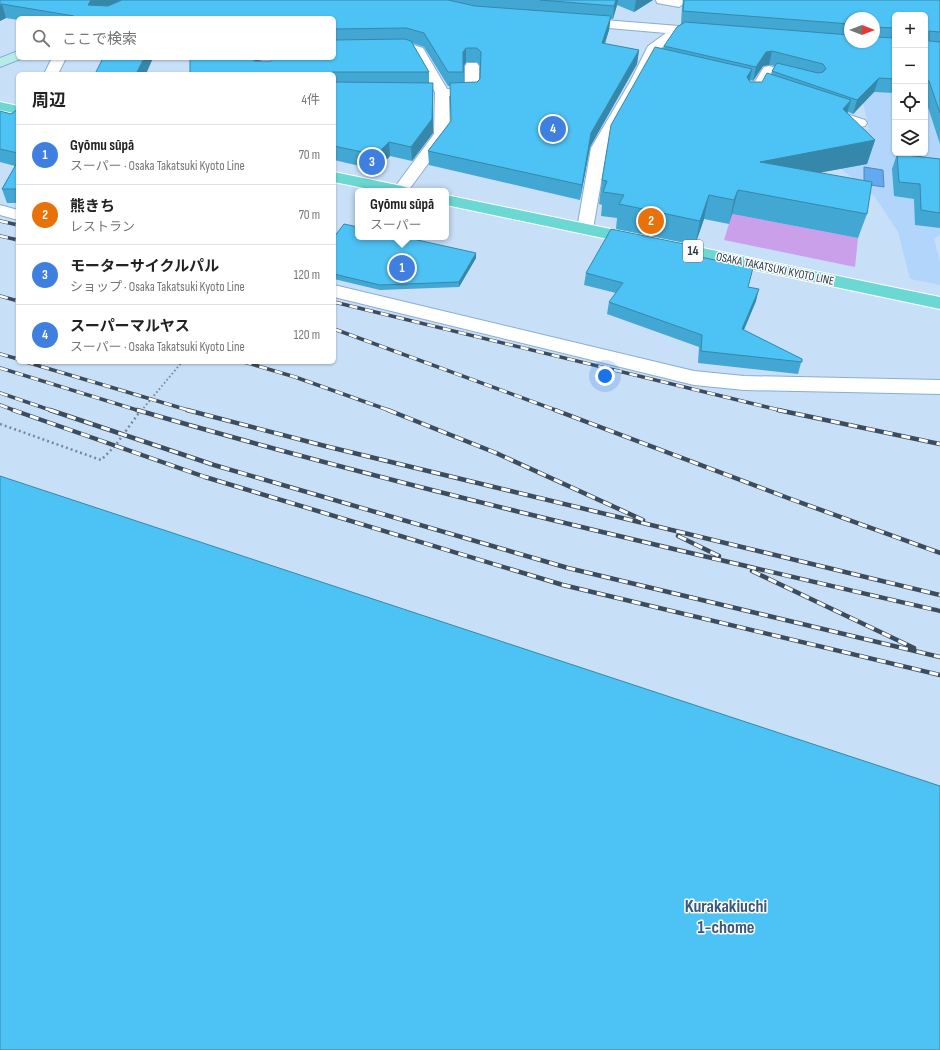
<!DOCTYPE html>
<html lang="ja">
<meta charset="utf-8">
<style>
:root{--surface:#fff;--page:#f6f6f6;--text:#222;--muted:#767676;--line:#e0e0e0;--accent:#a26c26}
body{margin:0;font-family:"Sofia Sans Condensed","Noto Sans JP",sans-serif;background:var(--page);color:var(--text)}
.controls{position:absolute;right:12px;top:12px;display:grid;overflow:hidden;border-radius:6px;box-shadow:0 1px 3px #0004}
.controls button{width:36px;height:36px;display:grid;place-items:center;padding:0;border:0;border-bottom:1px solid var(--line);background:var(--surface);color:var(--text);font:20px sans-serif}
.compass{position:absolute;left:844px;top:12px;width:36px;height:36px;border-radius:50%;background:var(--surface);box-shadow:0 1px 3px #0004;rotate:90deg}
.you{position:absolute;left:605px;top:376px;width:14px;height:14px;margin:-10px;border:3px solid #fff;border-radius:50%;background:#1a73e8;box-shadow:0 0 0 6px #1a73e833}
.badge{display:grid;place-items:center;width:26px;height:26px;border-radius:50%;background:var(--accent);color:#fff;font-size:13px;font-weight:700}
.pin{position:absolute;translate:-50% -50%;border:2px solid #fff;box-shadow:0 1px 4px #0006}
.popup{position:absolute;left:355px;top:188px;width:94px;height:52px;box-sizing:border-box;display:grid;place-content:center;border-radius:6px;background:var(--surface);filter:drop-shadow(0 1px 3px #0005);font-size:13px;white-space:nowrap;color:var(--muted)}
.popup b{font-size:15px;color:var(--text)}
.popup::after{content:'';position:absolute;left:50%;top:100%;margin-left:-8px;border:8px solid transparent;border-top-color:var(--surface)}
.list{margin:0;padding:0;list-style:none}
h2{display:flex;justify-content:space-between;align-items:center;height:52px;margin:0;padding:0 16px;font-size:17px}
h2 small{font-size:13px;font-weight:400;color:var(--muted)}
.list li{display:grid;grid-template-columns:26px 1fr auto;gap:12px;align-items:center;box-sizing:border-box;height:60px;padding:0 16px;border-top:1px solid var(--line)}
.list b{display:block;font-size:15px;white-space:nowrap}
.list p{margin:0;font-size:13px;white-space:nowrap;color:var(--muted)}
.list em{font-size:13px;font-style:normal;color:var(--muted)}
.icon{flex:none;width:22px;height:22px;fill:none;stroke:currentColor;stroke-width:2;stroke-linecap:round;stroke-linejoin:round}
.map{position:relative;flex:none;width:940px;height:1050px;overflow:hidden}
.search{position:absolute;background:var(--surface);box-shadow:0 1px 3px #0004;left:16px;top:16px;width:320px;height:44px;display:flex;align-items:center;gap:10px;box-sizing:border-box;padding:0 14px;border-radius:6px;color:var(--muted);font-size:15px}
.panel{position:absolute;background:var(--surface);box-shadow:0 1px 3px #0004;left:16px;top:72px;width:320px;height:292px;border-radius:6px}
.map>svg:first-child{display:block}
.built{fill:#b2d6fb}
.green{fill:#caa0ea}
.water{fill:#62a9ef;stroke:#5187bd}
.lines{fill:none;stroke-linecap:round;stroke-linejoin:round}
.street-casing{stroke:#88add4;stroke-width:2}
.secondary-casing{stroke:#88add4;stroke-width:2}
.primary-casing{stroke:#fff;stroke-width:2}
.path-far1{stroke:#76899d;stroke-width:2;stroke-dasharray:1.5 2.5;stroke-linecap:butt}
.path{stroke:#76899d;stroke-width:2.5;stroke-dasharray:2 3;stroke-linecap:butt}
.street{fill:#fff;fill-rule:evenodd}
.secondary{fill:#b5ece9;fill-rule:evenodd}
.primary{fill:#6bd8d3;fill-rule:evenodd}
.rail-far1-casing{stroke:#3c4c5d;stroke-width:3.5}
.rail-casing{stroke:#3c4c5d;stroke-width:4.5}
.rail-far1{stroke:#fdfdfd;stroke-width:2.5;stroke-dasharray:8;stroke-linecap:butt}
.rail{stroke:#fdfdfd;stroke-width:3;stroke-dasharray:9;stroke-linecap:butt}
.wall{fill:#42a7d2;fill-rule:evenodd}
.shaded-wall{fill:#3688ab}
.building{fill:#4dc2f4;stroke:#3688ab}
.labels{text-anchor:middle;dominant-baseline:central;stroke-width:3;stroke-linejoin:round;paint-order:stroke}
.far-street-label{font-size:12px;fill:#2a3949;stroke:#fdfdfd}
.shield{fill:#fdfdfd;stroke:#69747f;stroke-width:1}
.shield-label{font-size:13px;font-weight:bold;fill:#2a3949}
.near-neighbourhood-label{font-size:18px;font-weight:bold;fill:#37597c;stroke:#fdfdfd}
</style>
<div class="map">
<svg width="940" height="1050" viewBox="0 0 940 1050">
<rect width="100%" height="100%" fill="#c8dff8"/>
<path class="built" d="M895,49V153H925V51L940,52V235L934,239L940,261V285L910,279L898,232L875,197L810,143L832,119L869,130L855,66Z"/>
<path class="green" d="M732,214L858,238L855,267L724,240Z"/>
<path class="water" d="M864,167L883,170L884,187L864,184Z"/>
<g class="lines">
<defs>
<path id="street" d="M656,0H682L685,3L679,7L657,3Z
M579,18L704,28L709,29L711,32L709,35L682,34L661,48L644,82L607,148L593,229L591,233L585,234L579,233L577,229L591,148L630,82L648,46L666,33L574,25L572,22L574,19Z
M407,43L423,48L447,89L465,88V66L467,63H477L479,66V92L477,95L449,96L450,134L408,191H392L434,134L435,92L413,54L406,51L334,52V44Z
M52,58H66L58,74H44Z
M262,58H276L272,74H258Z
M769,66L806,76L808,79L806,82L801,83L773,75L757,101H747L745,98L762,70L764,67Z
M828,108L865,120L867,123L865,126L860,127L823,115L821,112L823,109Z
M0,205L18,210V220L0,215Z
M334,285L694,371L744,376L940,380V394L744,390L694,385L334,297Z"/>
<path id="secondary" d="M18,51V58H23L0,67V58Z"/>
<path id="primary" d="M0,102L18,106V114L0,110Z
M334,172L402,186L408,188L410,191H379L334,182Z
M446,195L940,297V309L446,205Z"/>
</defs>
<use href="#street" class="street-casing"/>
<use href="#secondary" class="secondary-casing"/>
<use href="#primary" class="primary-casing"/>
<path class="path-far1" d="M141,411L182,362"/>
<path class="path" d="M0,424L101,460L115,446L141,410"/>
<use href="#street" class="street"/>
<use href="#secondary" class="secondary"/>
<use href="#primary" class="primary"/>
<defs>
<path id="rail-far1" d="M0,221L18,225
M0,236L18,240
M0,296L18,301
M334,302L783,411
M334,329L558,411
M0,354L18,359
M26,362L191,411
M244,362L295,377L391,411
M0,368L140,411
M0,393L53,411
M0,405L16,411"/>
<path id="rail" d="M13,410L205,477L563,585L940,675
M50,410L214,465L568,568L940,657
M137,410C401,487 671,549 940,611
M187,410L325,446L940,595
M388,410L496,453L643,520
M555,410L788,498L940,553
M778,410L940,444
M678,536L719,556
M752,571L914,648"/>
</defs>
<use href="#rail-far1" class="rail-far1-casing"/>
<use href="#rail" class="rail-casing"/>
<use href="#rail-far1" class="rail-far1"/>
<use href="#rail" class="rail"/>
</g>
<path class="wall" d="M0,0H653L634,12L617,5L613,19H610L609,30L605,44L639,50L637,64L590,147L580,200L429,165L428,151L451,121L450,86H448L424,47L412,43L429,72V83L433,97V133L412,161L390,156L377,170L334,160V74H190L260,61H271L334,58V18H18V20L6,18L0,21ZM466,62H477L480,66V79L477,82L464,83V66Z
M683,0H940V144L925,98V15H895V93L874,92L853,114L848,112L847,114L875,140L867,164L821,172L867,214L858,238L732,214L729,224L704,219L695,245L616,229L617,218L601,216L602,205L599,204L602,180L663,49L664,46L681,24L682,7ZM850,18H874V42H850ZM769,65L775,66L772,71L771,74L762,82H750L749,80L753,81L763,66Z
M18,109V203H7L2,189L15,166L0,162V111L11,114Z
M897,154L940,159V228L915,225L914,199L894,196L892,169Z
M334,237L476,258L459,287L380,290L334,279Z
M692,255L748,287L756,301L744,330L802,359L798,374L698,363L699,347L607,314L609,302L616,293L584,285L586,273Z"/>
<path class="shaded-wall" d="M91,0H126L94,14L88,5Z
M616,0H618L617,5L613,19L614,6Z
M636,0H653L634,12Z
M2,4L6,18L0,21V5Z
M611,16L609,30L600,57L602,43Z
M466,48V62L464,66V86L463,52Z
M639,50L637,64L590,147L580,200L582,185L591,133Z
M772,51L769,65L763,66L753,81L756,67L766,52Z
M144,58H153L146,74H136Z
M255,58H261L257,74L254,61Z
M752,69L747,92V77Z
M879,78L874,92L853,114L857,100Z
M433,83V133L412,161L411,147Z
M851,100L844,124L843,109Z
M875,140L867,164L754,185L760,162Z
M389,142L390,156L377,170L376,155Z
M738,190L732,214L729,224L734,200Z
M709,195L704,219L695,245L700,221Z
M476,253V258L459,287V282Z
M759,289L756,301L739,341L742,329Z"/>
<path class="building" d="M0,0H91L88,5L108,6L122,0H448L475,6L611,16L602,43L639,50L591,133L582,185L428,151L451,121L450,83L477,82L480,79L481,52L477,48H466L463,52V72H448L424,33L406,28L334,29V18H72L74,16L2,4L0,5Z
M540,0H616L614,6Z
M684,0H940V32L929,31V41L940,42V113L929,81L925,80V15H895V28L874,27V18H850V24L683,11Z
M685,22L850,35V42H874V37L895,38V79L879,78L857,100L772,71L777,63L818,73L823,72L826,69L823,64L772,51L766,52L756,67L664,46L677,27Z
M405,39L411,41L429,72H332V74H190V58H255L254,61H271L272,58H334V40Z
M655,47L752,69L747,77L750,82H762L767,73L851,100L843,109L875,140L760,162L872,182L867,214L738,190L734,200L709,195L700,221L619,204L624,195L603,192L607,181L602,180L611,125Z
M103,58H144L136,74H95Z
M334,82L433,83L432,119L411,147L389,142L376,155L334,146Z
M18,109V153L0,149V111L11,114Z
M897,154L940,159V213L921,210L920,184L899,182Z
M18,161V189H2Z
M344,224L358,227V237H404L476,253L459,282L380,285L334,274V237Z
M611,229L694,246L691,255L753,268L748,287L759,289L742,329L802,359V362L701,351L702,335L609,302L623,283L586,273Z
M0,476L940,786V1050H0Z"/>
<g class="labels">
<g class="far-street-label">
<text transform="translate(775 269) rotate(12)">OSAKA TAKATSUKI KYOTO LINE</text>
</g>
<rect class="shield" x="683" y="240" width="20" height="22" rx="3"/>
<g class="shield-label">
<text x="693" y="251">14</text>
</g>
<g class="near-neighbourhood-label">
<text x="726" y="906">Kurakakiuchi<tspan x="726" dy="21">1-chome</tspan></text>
</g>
</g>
</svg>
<div class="controls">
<button>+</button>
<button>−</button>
<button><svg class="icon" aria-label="locate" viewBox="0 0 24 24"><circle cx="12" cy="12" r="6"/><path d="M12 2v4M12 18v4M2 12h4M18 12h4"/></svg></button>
<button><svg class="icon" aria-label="layers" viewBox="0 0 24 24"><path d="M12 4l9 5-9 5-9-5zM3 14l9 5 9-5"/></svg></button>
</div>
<svg class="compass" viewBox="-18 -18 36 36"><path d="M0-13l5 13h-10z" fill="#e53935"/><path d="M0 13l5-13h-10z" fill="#767676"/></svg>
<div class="you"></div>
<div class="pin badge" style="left:402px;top:268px;background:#3f7fe0">1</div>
<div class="popup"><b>Gyōmu sūpā</b>スーパー</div>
<div class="pin badge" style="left:651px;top:221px;background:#e8710a">2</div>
<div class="pin badge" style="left:372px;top:162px;background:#3f7fe0">3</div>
<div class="pin badge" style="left:553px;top:129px;background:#3f7fe0">4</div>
<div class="search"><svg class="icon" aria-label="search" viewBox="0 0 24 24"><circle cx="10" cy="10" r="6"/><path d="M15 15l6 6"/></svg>ここで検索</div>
<section class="panel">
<h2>周辺<small>4件</small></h2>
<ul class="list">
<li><span class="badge" style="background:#3f7fe0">1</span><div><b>Gyōmu sūpā</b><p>スーパー · Osaka Takatsuki Kyoto Line</p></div><em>70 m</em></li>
<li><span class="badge" style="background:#e8710a">2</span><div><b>熊きち</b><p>レストラン</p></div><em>70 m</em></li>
<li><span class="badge" style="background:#3f7fe0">3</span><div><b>モーターサイクルパル</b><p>ショップ · Osaka Takatsuki Kyoto Line</p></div><em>120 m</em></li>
<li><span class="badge" style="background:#3f7fe0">4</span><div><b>スーパーマルヤス</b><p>スーパー · Osaka Takatsuki Kyoto Line</p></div><em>120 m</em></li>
</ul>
</section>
</div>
